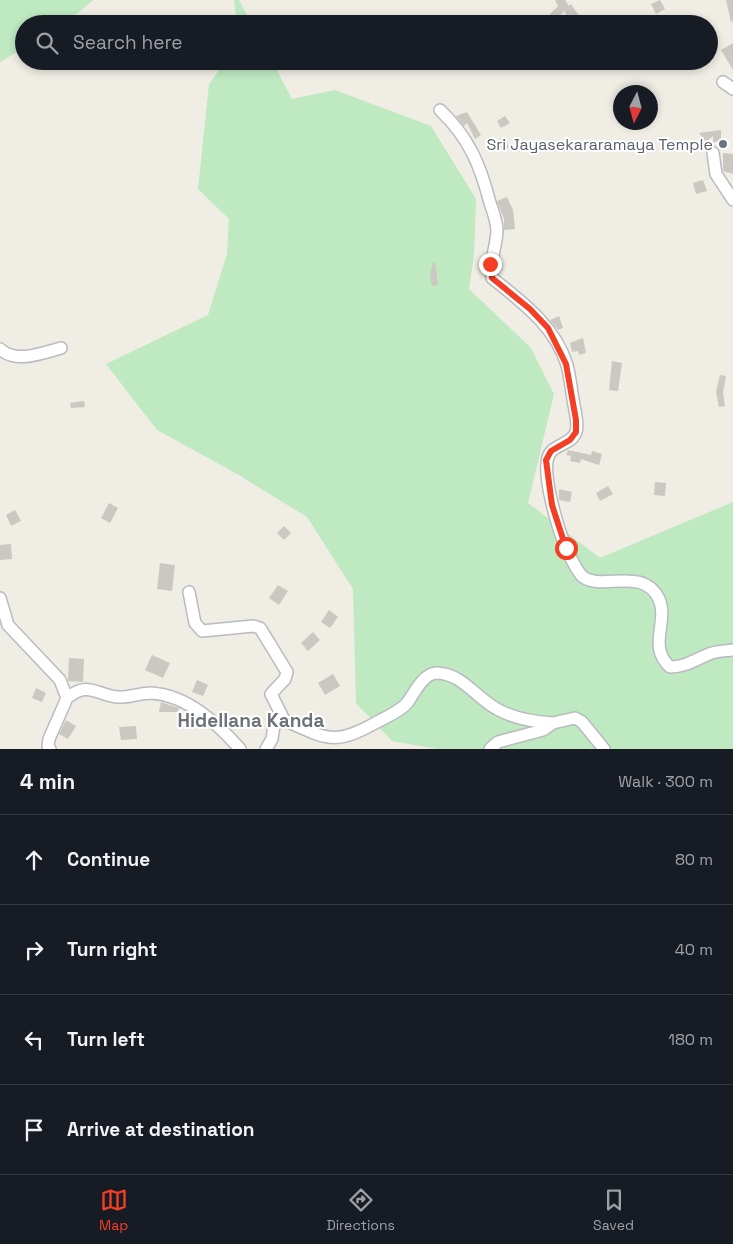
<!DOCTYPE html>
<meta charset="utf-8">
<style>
:root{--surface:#171b24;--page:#20242c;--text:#f1f3f6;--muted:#9ea1a6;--line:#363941;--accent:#f53f24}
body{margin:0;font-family:"Space Grotesk",sans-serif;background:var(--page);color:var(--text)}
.compass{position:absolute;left:613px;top:85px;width:45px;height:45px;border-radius:50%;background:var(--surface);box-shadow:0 2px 8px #0003;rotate:186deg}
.stop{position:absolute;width:15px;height:15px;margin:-11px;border:4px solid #f53f24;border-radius:50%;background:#fff}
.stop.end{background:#f53f24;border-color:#fff;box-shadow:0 1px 5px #0008}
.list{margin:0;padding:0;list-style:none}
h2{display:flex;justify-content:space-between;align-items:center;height:65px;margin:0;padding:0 20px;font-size:21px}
h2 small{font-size:16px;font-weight:400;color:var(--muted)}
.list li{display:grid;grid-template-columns:32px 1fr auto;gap:15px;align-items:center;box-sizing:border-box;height:90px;padding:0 20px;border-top:1px solid var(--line)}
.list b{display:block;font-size:19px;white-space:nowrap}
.list em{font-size:16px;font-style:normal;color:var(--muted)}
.icon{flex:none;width:28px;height:28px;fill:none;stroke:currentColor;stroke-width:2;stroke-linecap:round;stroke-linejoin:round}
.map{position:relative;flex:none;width:733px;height:749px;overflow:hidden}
.search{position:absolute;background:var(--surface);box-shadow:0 2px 8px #0003;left:15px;right:15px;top:15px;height:55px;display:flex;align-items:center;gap:12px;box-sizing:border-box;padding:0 18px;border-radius:28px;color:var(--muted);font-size:19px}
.sheet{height:425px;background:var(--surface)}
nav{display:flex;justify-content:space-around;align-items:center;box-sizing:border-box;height:70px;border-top:1px solid var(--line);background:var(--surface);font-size:14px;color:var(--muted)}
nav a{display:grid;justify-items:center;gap:2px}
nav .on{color:var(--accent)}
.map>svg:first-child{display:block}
.green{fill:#bee9c1}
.building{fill:#cac8c1}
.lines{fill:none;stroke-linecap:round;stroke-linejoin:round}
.minor-casing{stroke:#b9bbc1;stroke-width:14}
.minor{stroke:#fff;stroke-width:11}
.route{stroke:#f53f24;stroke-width:6}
.worship-dot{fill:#6b7280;stroke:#fff;stroke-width:2}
.labels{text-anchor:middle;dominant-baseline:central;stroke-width:4;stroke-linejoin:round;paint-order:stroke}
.worship-label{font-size:16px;fill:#5b616d;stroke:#fff;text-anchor:end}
.quarter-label{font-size:19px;font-weight:bold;fill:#6d7178;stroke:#fff}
</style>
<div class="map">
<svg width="733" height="749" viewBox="0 0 733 749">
<rect width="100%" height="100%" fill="#efede4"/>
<path class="green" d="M0,0H93L65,24H24V48L0,62Z
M234,0H239L252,24H237Z
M226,61H272L292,99L335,90L431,126L476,199L474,255L469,289L531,348L554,394L528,503L600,558L733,502V749H437L392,741L356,703L353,589L307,517L237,474L157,430L106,364L208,315L227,254L229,219L198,189L209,84Z"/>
<path class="building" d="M555,0H565L569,6L571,4L580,17L571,22L564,11L556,20L550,14L558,6Z
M660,0L665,9L656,14L651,4Z
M726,0H733V21L731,22Z
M499,15L502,20L496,24H482Z
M733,43V70L721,50Z
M467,112L481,135L475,139L467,123L464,126L456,116Z
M505,116L510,123L501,128L497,121Z
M721,130V141L713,142V136L706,142L699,133Z
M503,138L509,147L503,151L497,142Z
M723,153L733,154V174L723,171Z
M703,180L707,191L696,194L693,183Z
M507,197L513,210L515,229L504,230V219L497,201Z
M433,262H435L438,285L432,286L430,275Z
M559,316L563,328L558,330L550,320Z
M583,338L586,353L579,355L578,351L572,352L570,343Z
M612,361L622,363L618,391L609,390Z
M720,375L726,376L723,392L725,406L719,407L716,392Z
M84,401L85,407L71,408L70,403Z
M568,450L591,455L592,451L602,454L599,465L581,459L580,463L570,461L571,456L566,455Z
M655,482L666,483L665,496L654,495Z
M608,486L613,494L600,501L596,493Z
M559,489L572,492L570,502L559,500Z
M109,503L118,508L110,523L101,518Z
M15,510L21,521L11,526L6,515Z
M284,526L291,533L284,540L277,533Z
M11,544L12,559L0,560V545Z
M160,563L175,565L172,591L157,589Z
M278,585L288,591L279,605L269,598Z
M329,610L338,617L330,628L321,622Z
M313,632L320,640L308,651L301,643Z
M152,655L170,663L163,678L145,670Z
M69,658L84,659L83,682L68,681Z
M333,674L340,686L325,695L318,683Z
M197,680L208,685L203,696L192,692Z
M36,688L46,693L42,702L32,698Z
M161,702L179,708L178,712H159Z
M66,720L76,726L68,739L59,734Z
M136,726L137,739L121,740L119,727Z"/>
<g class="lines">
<defs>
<path id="minor" d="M723,82L733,89
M440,110C469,138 480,164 490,203C493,211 496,220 497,229C497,247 489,259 492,278C522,302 555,326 567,365C570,376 571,388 573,399C574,408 579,423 576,432C572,444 556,444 550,453C539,469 559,531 566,548C570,556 577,572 583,577C603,591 643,566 659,599C669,622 647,646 670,667C685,667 695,660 709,654C716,651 725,651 733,650
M713,153L716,174L733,200
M0,349C16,364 42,353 61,348
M189,592L195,623L202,631L253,626L260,628L287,672L285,679L271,694L284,720
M0,598L8,625L60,680L67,698L49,739L48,746L50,749
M67,698C88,681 95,694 117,697C128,698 140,693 151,693C187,695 217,723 240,749
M266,749L272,739L274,725L284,720C329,740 334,746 379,721C388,716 401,711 408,702C414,693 423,674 436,673C462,673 476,698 497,709C513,718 535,722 553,723
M490,749L498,742L543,730L553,723L575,718L582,722L604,749"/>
</defs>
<use href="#minor" class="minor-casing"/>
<use href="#minor" class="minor"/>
</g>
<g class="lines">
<path class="route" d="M490,264L492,278L530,309L548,328L566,364L576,420V432L570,440L551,451L546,460L552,505L566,548"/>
</g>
<circle class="worship-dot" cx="723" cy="144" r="5"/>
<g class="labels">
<g class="worship-label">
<text x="713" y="144">Sri Jayasekararamaya Temple</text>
</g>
<g class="quarter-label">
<text x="251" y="720">Hidellana Kanda</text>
</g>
</g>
</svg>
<svg class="compass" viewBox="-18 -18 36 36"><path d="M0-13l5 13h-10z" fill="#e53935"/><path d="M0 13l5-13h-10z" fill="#9ea1a6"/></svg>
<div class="stop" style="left:566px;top:548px"></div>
<div class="stop end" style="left:490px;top:264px"></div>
<div class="search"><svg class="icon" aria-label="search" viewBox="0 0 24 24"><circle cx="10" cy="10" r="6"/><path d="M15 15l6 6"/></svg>Search here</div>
</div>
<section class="sheet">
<h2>4 min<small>Walk · 300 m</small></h2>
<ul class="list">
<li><svg class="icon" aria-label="ahead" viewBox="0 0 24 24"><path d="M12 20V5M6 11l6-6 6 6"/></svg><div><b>Continue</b></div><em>80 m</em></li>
<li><svg class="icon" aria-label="right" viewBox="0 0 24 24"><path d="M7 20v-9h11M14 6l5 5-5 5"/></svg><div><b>Turn right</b></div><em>40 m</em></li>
<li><svg class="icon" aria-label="left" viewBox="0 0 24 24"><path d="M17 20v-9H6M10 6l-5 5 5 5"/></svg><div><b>Turn left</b></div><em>180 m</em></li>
<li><svg class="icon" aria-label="arrive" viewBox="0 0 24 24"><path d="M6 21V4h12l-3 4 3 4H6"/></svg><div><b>Arrive at destination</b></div></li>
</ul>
</section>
<nav>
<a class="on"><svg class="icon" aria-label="map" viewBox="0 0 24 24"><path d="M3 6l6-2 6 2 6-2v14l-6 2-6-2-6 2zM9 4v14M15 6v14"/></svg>Map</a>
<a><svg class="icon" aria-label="directions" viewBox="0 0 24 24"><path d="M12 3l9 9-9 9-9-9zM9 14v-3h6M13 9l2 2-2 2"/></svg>Directions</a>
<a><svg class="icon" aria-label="saved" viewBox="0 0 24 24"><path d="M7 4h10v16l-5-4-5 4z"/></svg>Saved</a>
</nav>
